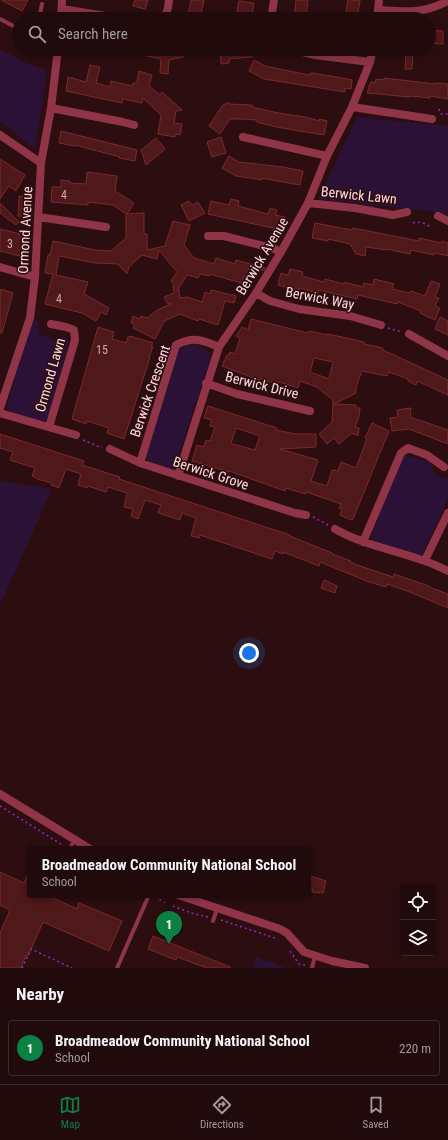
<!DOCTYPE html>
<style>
:root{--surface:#210a0c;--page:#2d181a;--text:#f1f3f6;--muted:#a29a9d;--line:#3e2b2d;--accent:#0b8043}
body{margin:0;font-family:"Roboto Condensed",sans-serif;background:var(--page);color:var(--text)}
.controls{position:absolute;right:12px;bottom:12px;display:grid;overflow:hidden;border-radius:4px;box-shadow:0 2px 10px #0003}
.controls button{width:36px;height:36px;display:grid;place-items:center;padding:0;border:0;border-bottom:1px solid var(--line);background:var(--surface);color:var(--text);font:20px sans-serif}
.you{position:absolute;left:249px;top:653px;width:14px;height:14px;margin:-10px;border:3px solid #fff;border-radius:50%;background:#1a73e8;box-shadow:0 0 0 6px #1a73e833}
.badge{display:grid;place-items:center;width:26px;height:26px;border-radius:50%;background:var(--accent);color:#fff;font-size:13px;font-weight:700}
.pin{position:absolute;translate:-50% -33px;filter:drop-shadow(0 1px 2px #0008)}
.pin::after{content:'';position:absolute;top:21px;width:14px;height:12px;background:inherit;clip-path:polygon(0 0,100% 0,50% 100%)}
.popup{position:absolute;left:27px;top:846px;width:284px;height:52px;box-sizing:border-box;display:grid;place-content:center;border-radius:4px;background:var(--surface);filter:drop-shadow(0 1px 3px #0005);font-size:13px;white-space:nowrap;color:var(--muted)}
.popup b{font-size:15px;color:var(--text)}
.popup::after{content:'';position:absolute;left:50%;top:100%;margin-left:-8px;border:8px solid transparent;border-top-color:var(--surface)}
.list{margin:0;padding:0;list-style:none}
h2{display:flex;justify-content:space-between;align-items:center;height:52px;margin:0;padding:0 16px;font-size:17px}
h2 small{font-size:13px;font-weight:400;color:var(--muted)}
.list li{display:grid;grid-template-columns:26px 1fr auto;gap:12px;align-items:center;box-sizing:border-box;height:56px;margin:0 8px 8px;padding:0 8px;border:1px solid var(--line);border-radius:4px}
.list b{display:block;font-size:15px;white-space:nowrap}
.list p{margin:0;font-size:13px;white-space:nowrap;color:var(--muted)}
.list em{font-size:13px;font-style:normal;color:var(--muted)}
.icon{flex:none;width:22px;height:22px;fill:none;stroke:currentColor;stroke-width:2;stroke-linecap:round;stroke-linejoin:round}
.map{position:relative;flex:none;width:448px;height:968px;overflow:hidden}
.search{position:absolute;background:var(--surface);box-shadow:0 2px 10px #0003;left:12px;right:12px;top:12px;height:44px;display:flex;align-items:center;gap:10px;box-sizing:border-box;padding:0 14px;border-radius:22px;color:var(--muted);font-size:15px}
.sheet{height:116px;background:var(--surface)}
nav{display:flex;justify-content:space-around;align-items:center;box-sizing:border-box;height:56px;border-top:1px solid var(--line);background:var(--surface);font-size:11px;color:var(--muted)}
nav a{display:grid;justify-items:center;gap:2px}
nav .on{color:var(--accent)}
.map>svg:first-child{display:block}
.green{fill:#2c1136}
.building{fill:#4f181a;stroke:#7d282b;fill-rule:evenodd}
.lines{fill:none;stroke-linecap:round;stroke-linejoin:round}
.path{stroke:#9824c8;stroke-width:1.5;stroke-dasharray:2 3;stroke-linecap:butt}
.lane{stroke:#8f3547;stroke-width:4}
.street{stroke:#8f3547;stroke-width:8}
.labels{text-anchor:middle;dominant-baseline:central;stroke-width:3;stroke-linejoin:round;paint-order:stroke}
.number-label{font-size:12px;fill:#d3a9ac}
.street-label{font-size:14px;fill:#ffd9dd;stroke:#2c0e10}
</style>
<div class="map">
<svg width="448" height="968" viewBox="0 0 448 968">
<rect width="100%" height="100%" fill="#2c0e10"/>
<path class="green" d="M0,49L22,61L47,71L35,150L0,121Z
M357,117L448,126V215L428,211L318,199Z
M32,320L39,321V334L59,342L62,334L69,341L49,415L44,422L12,414L7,405Z
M188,344L197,345L210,352L209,363L175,465L170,469C162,466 147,466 146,455L177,353L179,349Z
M401,455L431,462L435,475L448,479V499L422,555L375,542L372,539V534Z
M0,481L52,489L0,605Z
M256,957L287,968H253Z"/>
<path class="building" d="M1,0H28L22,11Z
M135,0H148L145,9L133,6Z
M191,0H204L200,19H187Z
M296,0H308L306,19H294Z
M348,0H360L357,19H345Z
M239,1L254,3L251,19L236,17Z
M429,30L443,31V44L429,43Z
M129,49H181L183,57L169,60L168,74L160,73L161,59L129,52Z
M221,49H251L252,57L229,59V63L221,64L220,51H221Z
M406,49H413L412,69H405Z
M254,60L265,66L289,71L310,75L311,73L331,76L352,80L351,89L345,88V92L264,79L249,71Z
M90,65L100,67L96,83L110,87L111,81L132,86L133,83H137L139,71L152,75L149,86L160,95L162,92L182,110L176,111L174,123L182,124L180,135L175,134V137L158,134L161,115L143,98L142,103L123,99L122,103L66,91L68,77L86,82Z
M384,78L436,84V83L448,84V99L430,96V98L411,96L410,97L367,93L371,82L375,83L376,79L384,80Z
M228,102L229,104L252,105V107L278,113L305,117L319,121V119L327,121L324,135L276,127L257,122V120L243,119H230L220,134L209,126L222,106Z
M61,131L137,150L135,161L119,158L120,157L75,145V146L59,143Z
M221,137L226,153L212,157L207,142Z
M156,138L165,149L146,165L141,150Z
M229,156L239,162L283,167L303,171L300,185L272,180L262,178V180L236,176L222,168Z
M0,159L25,175L16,191L9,186L0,199Z
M87,172L117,176L115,191L134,203L127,214L144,213V234H147V250L165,246L173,221L190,225L184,245L194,258L214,264L216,258L235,264L236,260L265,268L264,270L250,271L248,277L244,276L241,283L210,274L209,276L200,274L198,278L187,275L177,291L179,290L180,298L187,297L202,302L205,292L210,294L211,290L236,296L234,303L225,301L218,325L199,319L198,321L180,314L164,321L155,339L133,328L135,325L131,323L133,316L140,319L141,316L147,318L157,310L171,304L167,303L164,297L174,293L173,282L171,281L177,272L159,250L157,259L142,255L129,267L127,274L118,264L95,263L59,256L56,275L88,282L84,294L109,308L106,315L101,312L96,321L82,313L45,304L53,274L45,273L48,255H50L53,241L95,250L111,251L126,238V214L113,205L88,202V205L51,202L52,187H61V180L70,181V183L86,184Z
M19,196L28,197L26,217L18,216Z
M231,199L239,201L238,206L268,214L270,208L277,210L275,215L285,217L282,230L208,214L211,201L229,205Z
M189,201L192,205L198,202L205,213L189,221L181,205Z
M0,203L19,222L16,225L0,213Z
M315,223L352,230L353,228L419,241V238L441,243L442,241L448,243V256L435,253L434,255L411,250L410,254L387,249V250L366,247L365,256L356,254L350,244L328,239V241L312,238Z
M0,229L20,234V237L26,239L24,257L0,251Z
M290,269L303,272L302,276L324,282L325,279L344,284V282L363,287L364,283L373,285L374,279L394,284L392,289L410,293L411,291L425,296L431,281L440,284L435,297L439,298L435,306L440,308L435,320L420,313L421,311L398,302L397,304L358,295L357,299L318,290V293L299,288V291L278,285L281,273L288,275Z
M1,289L13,293L2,333H0V293Z
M440,317L448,321V335L435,329Z
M251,319L308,333L309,331L327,335V334L347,338L364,342V344L383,348V350L448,380V395L417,381L416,385L408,381V379L389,372L387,376L362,371L356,387L357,389L355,390L356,393L334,404L356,405V408H360L359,416L355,427L359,428L358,436L352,433L339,444L334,438L327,444L319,434L332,422L333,400L317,387L300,381L298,388L279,382L278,385L260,378L259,380L222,366L227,355H229L230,352L235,354L240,338L236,336L242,327L248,330ZM314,358L333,362L329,379L310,372Z
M98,327L114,332L112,339L126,343L128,337H130V336L153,343L151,347H153L149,357H150L124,439L107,433L109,428L87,421L86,424L72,419Z
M208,406L277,428L276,430L296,434H316V447L280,449L318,460L311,481L327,486L332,470L338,471L341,462L356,468L367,439L365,438L372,423L389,431L353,519L351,520L340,515L342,509L339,508L341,504L324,498L306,492L305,494L286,488L285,491L229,471V472L192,461L197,445L204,447L206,440L210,441L215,427L210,426L212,420L204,418ZM236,428L260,436L255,450L232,444L231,443Z
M411,408L410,417L448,430V444L409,429L392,431L390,418L398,417L397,410Z
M0,434L84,461L82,465L120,477L119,479L290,535V536L332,553V554L351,561L350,562L363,567L393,577L394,574L429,586V587L448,594V608L410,592L387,584L386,587L369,582L320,562L319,566L283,552V554L275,551L272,559L200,535L199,538L191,536L196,518L182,513L180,520L158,513L161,505L145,500L138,519L131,516L133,509L124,507L127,493L108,487L106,492L88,486L87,488L78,485L81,474L66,469L59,488L51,485L52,483L37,479V478L32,476L35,468L10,460L13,452L0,448Z
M324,580L337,586L335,593L321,588Z
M30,869V895H55L53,898L77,909L79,903L122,921L109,951L43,922L28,956L26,955L21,968H0V933L10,910L0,905V872L24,883Z
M308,875L326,881L323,893L312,892L313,889L308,887Z
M153,936L230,967V968H207L177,957L176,960L148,949Z"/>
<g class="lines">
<path class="path" d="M439,109L441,114H448
M413,223C418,221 426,223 430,227
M388,328L402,332
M83,440L102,448
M313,517L328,525
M0,806L64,846
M155,897L168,904L191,913L208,917
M221,920L278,939
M290,951L299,964L306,965
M22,968L31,949L72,968"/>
<path class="lane" d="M0,19L19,29
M39,19L42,4
M69,849L75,840
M213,921L217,909
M117,968L149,895
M312,968L315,956"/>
<path class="street" d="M62,9L124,19
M378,10C407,12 422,14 448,1
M61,19L62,0
M164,19L168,8L169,0
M271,19L274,0
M377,19L379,0
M290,49L315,55L370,62
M352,107L432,119
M51,108L123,122L134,125
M0,135L41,163
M243,137L327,156
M308,203L355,208L393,215L407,212
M438,216L448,221
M39,217L106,227
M208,236H224L272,248L281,252
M0,267L35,277
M256,293L270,301L299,309L350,316L381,325
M409,334L448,356
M206,383L237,394L310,411
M0,408L30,318L35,277L41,163L51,108L58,49
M0,413L76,435
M49,427L75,340L74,330L66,327L51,324
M110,449L140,463L295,513L306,515
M140,463L176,345C193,336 203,340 219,347
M178,476L219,347L256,293L281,252L308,203L327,156L352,107L370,62L373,49
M335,529C361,544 393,550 422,560C431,563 440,567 448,571
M363,542L401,453L408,448L427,455L444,467
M425,560L448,513
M0,794L90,849
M178,895L280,929L287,933L304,952L332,961L365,968"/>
</g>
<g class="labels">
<g class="number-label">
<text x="64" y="195">4</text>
<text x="10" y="244">3</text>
<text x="59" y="299">4</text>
<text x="102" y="350">15</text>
</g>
<g class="street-label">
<text transform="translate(359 195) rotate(6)">Berwick Lawn</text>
<text transform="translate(25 230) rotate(-87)">Ormond Avenue</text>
<text transform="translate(262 256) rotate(-59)">Berwick Avenue</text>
<text transform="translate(320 298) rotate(11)">Berwick Way</text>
<text transform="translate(50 375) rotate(-74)">Ormond Lawn</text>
<text transform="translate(262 385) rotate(14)">Berwick Drive</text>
<text transform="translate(150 391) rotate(-71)">Berwick Crescent</text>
<text transform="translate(211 473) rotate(18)">Berwick Grove</text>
</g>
</g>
</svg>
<div class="controls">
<button><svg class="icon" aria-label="locate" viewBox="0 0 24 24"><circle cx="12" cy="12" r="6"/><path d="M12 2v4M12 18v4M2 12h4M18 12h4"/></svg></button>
<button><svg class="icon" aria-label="layers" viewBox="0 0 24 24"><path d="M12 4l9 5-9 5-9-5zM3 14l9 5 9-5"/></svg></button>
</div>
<div class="you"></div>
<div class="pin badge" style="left:169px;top:944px">1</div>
<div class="popup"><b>Broadmeadow Community National School</b>School</div>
<div class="search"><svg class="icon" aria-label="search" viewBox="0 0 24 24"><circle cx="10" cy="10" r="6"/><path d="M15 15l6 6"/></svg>Search here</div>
</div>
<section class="sheet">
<h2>Nearby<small></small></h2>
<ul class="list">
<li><span class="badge">1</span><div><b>Broadmeadow Community National School</b><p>School</p></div><em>220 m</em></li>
</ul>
</section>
<nav>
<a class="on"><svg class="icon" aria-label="map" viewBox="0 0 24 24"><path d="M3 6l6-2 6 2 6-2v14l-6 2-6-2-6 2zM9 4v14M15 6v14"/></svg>Map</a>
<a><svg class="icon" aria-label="directions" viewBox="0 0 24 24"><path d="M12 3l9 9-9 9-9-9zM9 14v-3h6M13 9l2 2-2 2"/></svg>Directions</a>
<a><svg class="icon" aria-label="saved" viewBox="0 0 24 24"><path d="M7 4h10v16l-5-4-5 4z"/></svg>Saved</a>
</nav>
